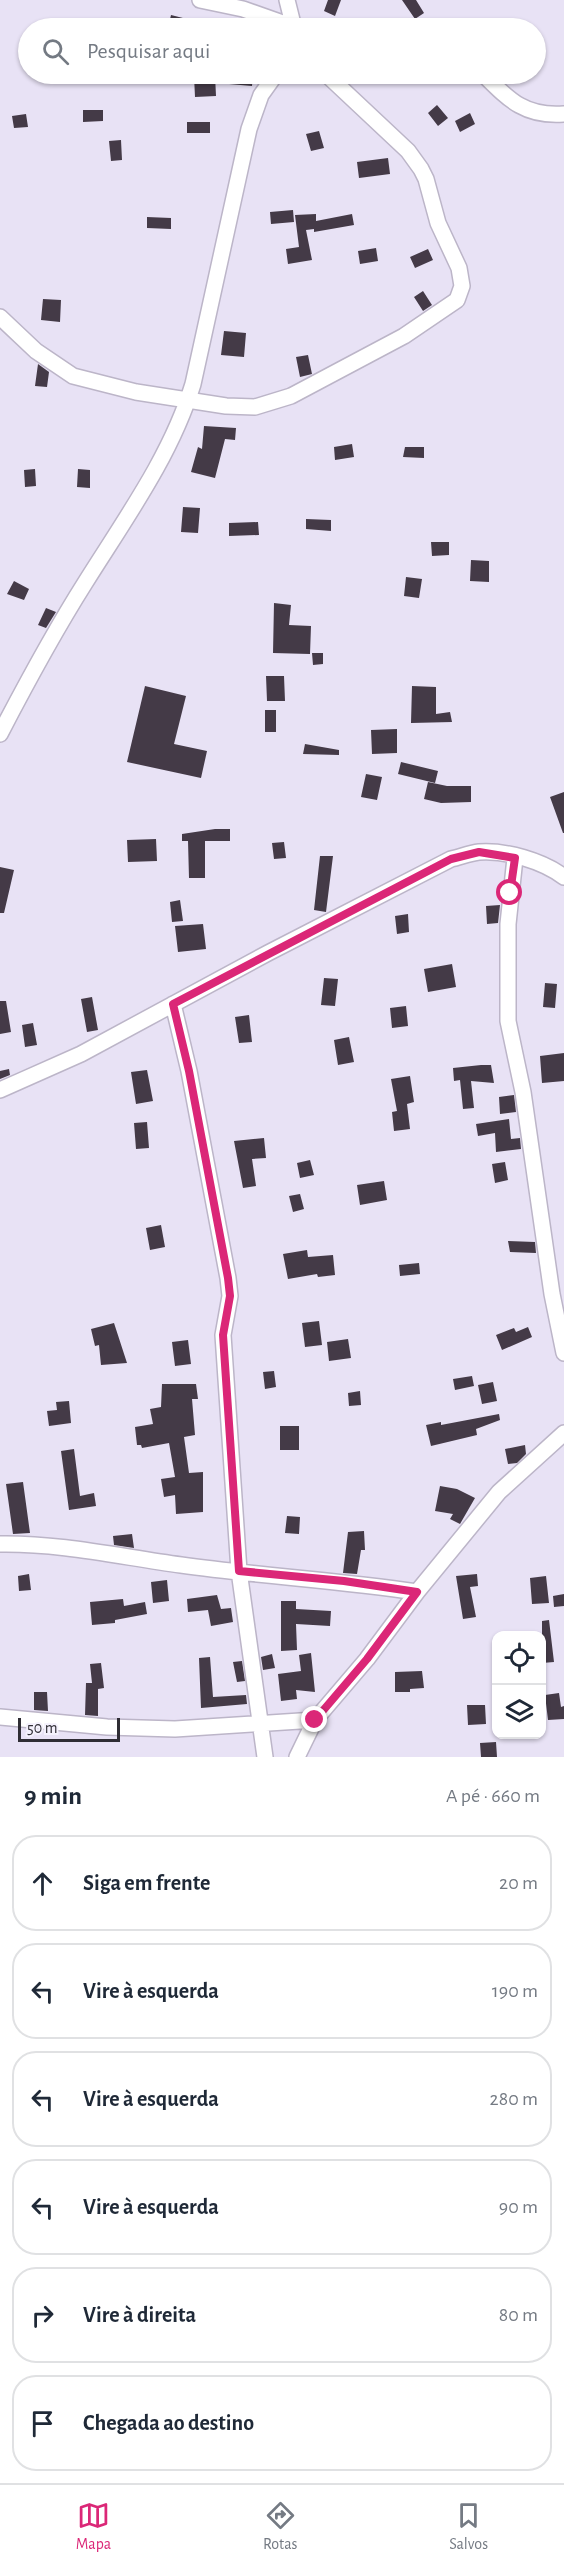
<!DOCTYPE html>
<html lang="pt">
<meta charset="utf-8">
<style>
:root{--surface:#fff;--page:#f6f6f7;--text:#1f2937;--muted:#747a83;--line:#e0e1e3;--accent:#db2777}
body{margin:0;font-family:"Alegreya Sans",sans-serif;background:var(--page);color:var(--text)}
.controls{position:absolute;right:18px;bottom:18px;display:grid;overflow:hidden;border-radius:12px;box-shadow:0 2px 4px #0004}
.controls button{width:54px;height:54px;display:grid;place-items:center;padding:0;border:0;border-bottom:2px solid var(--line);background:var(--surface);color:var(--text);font:30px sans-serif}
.scale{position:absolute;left:18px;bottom:15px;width:102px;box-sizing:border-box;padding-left:6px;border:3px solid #2f2d34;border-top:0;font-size:16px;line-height:21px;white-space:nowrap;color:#2f2d34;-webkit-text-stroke:4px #f4f1fc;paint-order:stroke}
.stop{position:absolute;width:18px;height:18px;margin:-14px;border:4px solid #db2777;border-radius:50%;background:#fff}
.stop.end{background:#db2777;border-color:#fff;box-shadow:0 2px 6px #0008}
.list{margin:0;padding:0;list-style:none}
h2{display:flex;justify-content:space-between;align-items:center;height:78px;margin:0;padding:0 24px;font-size:26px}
h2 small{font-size:20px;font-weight:400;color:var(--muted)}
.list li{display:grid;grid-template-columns:39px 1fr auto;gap:18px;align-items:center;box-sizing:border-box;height:96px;margin:0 12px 12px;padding:0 12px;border:2px solid var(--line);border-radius:24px}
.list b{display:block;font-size:22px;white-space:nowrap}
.list em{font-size:20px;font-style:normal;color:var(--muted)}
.icon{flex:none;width:33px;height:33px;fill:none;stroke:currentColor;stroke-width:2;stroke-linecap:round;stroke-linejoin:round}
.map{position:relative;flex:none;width:564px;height:1757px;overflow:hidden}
.search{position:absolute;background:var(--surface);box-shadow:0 2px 4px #0004;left:18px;right:18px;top:18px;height:66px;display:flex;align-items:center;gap:15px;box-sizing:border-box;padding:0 21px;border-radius:33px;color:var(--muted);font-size:22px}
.sheet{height:726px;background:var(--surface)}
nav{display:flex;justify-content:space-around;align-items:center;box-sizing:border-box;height:84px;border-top:2px solid var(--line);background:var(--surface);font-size:16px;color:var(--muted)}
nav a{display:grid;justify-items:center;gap:3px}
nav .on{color:var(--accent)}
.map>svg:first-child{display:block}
.building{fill:#443a47}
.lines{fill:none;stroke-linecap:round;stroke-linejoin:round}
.street-casing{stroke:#bcb5c8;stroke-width:18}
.street{stroke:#fff;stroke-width:15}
.route{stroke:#db2777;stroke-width:8}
</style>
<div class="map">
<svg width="564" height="1757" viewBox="0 0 564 1757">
<rect width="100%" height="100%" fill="#e8e2f5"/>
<path class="building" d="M328,0H341L335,16L324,11Z
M402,0H416L424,13L415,19Z
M171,15L183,18L181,28H168Z
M230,74H253L252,86L229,84Z
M215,75L216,96L195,97L194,76Z
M437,105L448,118L438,126L428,113Z
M83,110H103V121L83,122Z
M470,113L475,124L460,132L455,121Z
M26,114L28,127L14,128L12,116Z
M187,122H210V133H187Z
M319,131L324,148L311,151L306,134Z
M121,140L122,160L111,161L109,141Z
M388,158L390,174L359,178L357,162Z
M293,210L294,222L271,224L270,212Z
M316,214V221L352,214L354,225L314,232V229L306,230L312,260L288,264L286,249L299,247L295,215Z
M147,217L171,218V229L147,228Z
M376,248L378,261L360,264L358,251Z
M428,249L433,260L415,268L410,257Z
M423,291L432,305L423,311L414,297Z
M43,299L61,300L60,322L41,320Z
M224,331L246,333L244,357L221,355Z
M308,355L312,374L300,377L296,357Z
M38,364L49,372L47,387L35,386Z
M204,426L236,428L235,440L225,439L215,478L191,472L198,447L202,449Z
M352,444L354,457L335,460L334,447Z
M405,447H424V458L403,457Z
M35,469L36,486L25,487L24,470Z
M78,469L90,470V488L77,487Z
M183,507L200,508L198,533L181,532Z
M306,519L331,520V531L306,529Z
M258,522L259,535L229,536V523Z
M431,542H449V555L432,556Z
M471,560L489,561V582L470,581Z
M406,577L422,579L419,598L404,596Z
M14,581L29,589L24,600L7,594Z
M274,603L291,605L289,625L311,626L310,654L273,653Z
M46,608L56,612L46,628L38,625Z
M312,653H323V664L313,665Z
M266,676H284L285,701H267Z
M145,686L186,696L174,744L207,751L201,778L127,762Z
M412,686L436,687V714L450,712L452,722L411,723Z
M265,710H276V732H265Z
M397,729V753L372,754L371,730Z
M305,744L339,750V755L303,754Z
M401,762L438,771L435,783L398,774Z
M366,774L382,777L377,800L361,797Z
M428,782L447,786H471V802L441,803L424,799Z
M564,792V833H563L550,797Z
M215,829H230V841H205V878H189L188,841H182V834Z
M156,839L157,861L128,862L127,840Z
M284,842L286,858L274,859L272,843Z
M320,856H333L326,912L314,910Z
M0,867L14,870L4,913H0Z
M180,900L183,921L172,922L170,902Z
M500,905L498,923L487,924L486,906Z
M408,914L409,932L397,934L395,916Z
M203,924L206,949L178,952L175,926Z
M452,964L456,987L428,992L424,969Z
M324,978L338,979L335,1006L321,1005Z
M545,983L557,984L555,1008L543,1007Z
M92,997L98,1030L87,1032L81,999Z
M0,1001H6L11,1032L0,1034Z
M406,1006L408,1026L392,1028L390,1008Z
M249,1015L252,1042L239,1043L235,1017Z
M33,1023L37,1045L25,1047L22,1025Z
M349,1037L354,1062L338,1065L334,1040Z
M564,1053V1081L542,1083L540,1056Z
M481,1065H491L494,1083L471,1081L474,1108L463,1109L460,1080L454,1081L453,1068Z
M9,1069L10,1075L0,1079V1071Z
M147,1070L153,1101L136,1104L131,1072Z
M410,1076L414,1102L407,1104L410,1129L394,1131L392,1112L397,1111L391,1079Z
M514,1095L516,1112L500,1114L499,1097Z
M509,1119L511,1139L520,1138L521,1149L496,1152L495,1133L478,1136L476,1124Z
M147,1122L149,1148L136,1149L134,1123Z
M264,1138L266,1158L252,1159L256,1186L243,1188L234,1141Z
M310,1160L314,1175L300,1178L297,1163Z
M505,1162L508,1180L495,1183L492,1164Z
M384,1181L387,1200L360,1205L357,1185Z
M300,1194L304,1209L293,1212L289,1196Z
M161,1225L165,1247L150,1250L146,1228Z
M508,1241L535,1242L536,1253L510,1252Z
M307,1250L308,1257L333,1255L335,1275L318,1277L317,1274L288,1279L283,1254Z
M419,1263L420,1274L400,1276L399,1265Z
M319,1321L322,1345L305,1347L302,1323Z
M114,1323L127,1363L101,1365L99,1345L95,1346L91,1329Z
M528,1327L532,1337L502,1350L496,1335L514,1328L516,1332Z
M348,1339L351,1358L329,1361L327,1342Z
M188,1340L191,1364L175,1366L172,1342Z
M274,1371L276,1387L265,1389L263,1372Z
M472,1376L474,1386L455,1390L453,1379Z
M493,1382L497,1401L482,1404L478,1385Z
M162,1384H196L198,1399H192L195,1435L184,1437L189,1473L203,1472V1512L176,1514L175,1495L164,1497L161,1479L175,1477L169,1443L142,1448L141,1445H137L135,1427L153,1424L150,1409L161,1407Z
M360,1391L361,1405L349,1406L348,1393Z
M69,1401L71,1423L49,1426L47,1411L57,1410L56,1402Z
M499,1414L500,1420L476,1429L477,1435L431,1446L426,1425L441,1422V1425Z
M280,1426H299V1450H280Z
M525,1445L526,1454L517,1463L508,1464L505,1449Z
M74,1449L80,1496L94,1493L96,1506L69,1510L61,1451Z
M23,1482L30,1533L13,1534L6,1484Z
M440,1486L457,1489L475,1498L460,1524L450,1519L453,1514L435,1511Z
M287,1516L300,1517L299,1534L285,1533Z
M364,1531L365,1550H361L357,1574L343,1573L348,1532Z
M132,1534L134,1548L114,1545L113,1536Z
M29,1574L31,1590L19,1591L18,1576Z
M477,1574L478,1586L470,1587L476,1617L463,1619L456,1576Z
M546,1576L549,1603L532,1604L530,1578Z
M167,1580L169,1601L153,1603L151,1582Z
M564,1594V1606L554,1607L553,1596Z
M217,1595L221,1609L231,1608L233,1622L211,1626L208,1610L188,1612L187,1599Z
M123,1599L124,1606L145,1602L147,1614L115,1620V1623L92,1625L90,1602Z
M281,1601H296V1609L331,1611L330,1626L296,1624L297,1650L281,1651Z
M549,1620L554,1662L542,1663V1621Z
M311,1653L315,1692L296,1690L297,1699L281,1701L278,1674L301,1671L299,1655Z
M272,1654L275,1668L263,1670L261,1657Z
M210,1657L213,1697L246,1695L247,1704L201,1708L199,1658Z
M242,1661L245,1681L237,1682L233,1662Z
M101,1663L104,1688L98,1689V1716L85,1715L86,1683H92L90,1664Z
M422,1671L424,1688L410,1689V1692H395V1672Z
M34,1692H47L48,1711L34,1710Z
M559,1693L561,1707L564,1706V1719L548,1720L545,1695Z
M467,1705H485L486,1724L468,1725Z
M496,1742L497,1757H481L480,1743Z"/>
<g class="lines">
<defs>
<path id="street" d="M200,0L243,9L294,27
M287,0L294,28
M483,74C509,100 525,117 564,114
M0,317L36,351L73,376L136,392L226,406L255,407L291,396L404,336L457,300L462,286L459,268L438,223L426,179L421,169L408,151L326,74
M0,734C27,682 54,632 85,583C125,519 171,456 193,384L249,129L261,95L276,74
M515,858L508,924V1021L523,1092L552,1294L564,1353
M173,1004L189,1071L228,1278L230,1296L223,1335L239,1571L265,1757
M0,1090L81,1054L268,953L451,859C460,857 470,853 479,852C506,850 543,861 564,877
M0,1544C61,1543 121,1557 181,1565C259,1576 338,1580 417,1592
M0,1717L107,1727L175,1729L315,1720
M297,1757L315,1720L367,1659L417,1592L499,1492L564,1433"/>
</defs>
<use href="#street" class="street-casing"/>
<use href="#street" class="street"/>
</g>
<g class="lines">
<path class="route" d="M315,1720L367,1659L417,1592L344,1581L239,1571L223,1335L230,1296L228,1278L189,1071L173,1004L451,859L479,852L515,858L510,893"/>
</g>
</svg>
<div class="controls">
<button><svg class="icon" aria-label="locate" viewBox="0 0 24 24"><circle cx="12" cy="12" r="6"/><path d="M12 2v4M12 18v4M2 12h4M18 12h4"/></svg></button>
<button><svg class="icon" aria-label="layers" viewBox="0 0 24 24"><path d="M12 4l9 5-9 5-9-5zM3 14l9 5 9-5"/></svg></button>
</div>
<div class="scale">50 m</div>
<div class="stop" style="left:510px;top:893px"></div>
<div class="stop end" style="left:315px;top:1720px"></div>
<div class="search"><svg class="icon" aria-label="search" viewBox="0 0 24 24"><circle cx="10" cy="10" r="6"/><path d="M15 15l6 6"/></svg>Pesquisar aqui</div>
</div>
<section class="sheet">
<h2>9 min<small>A pé · 660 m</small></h2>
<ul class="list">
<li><svg class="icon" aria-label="ahead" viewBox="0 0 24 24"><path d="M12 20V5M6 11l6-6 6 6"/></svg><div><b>Siga em frente</b></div><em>20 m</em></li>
<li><svg class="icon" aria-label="left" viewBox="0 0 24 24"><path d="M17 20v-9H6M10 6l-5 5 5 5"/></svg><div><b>Vire à esquerda</b></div><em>190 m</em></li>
<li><svg class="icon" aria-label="left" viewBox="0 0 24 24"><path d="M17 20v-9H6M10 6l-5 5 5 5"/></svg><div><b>Vire à esquerda</b></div><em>280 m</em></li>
<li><svg class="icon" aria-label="left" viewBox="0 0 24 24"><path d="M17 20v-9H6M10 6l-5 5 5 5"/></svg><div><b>Vire à esquerda</b></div><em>90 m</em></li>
<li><svg class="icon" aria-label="right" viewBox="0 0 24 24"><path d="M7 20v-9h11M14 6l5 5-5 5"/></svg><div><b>Vire à direita</b></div><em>80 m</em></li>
<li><svg class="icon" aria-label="arrive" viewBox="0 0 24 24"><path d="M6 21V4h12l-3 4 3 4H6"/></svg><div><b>Chegada ao destino</b></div></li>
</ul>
</section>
<nav>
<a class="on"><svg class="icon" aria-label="map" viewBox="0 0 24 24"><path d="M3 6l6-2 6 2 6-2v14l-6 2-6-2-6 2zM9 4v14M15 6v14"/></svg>Mapa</a>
<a><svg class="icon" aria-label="directions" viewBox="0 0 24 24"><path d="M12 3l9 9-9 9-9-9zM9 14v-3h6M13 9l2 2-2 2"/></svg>Rotas</a>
<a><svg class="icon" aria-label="saved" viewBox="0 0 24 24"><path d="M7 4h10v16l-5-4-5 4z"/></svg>Salvos</a>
</nav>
